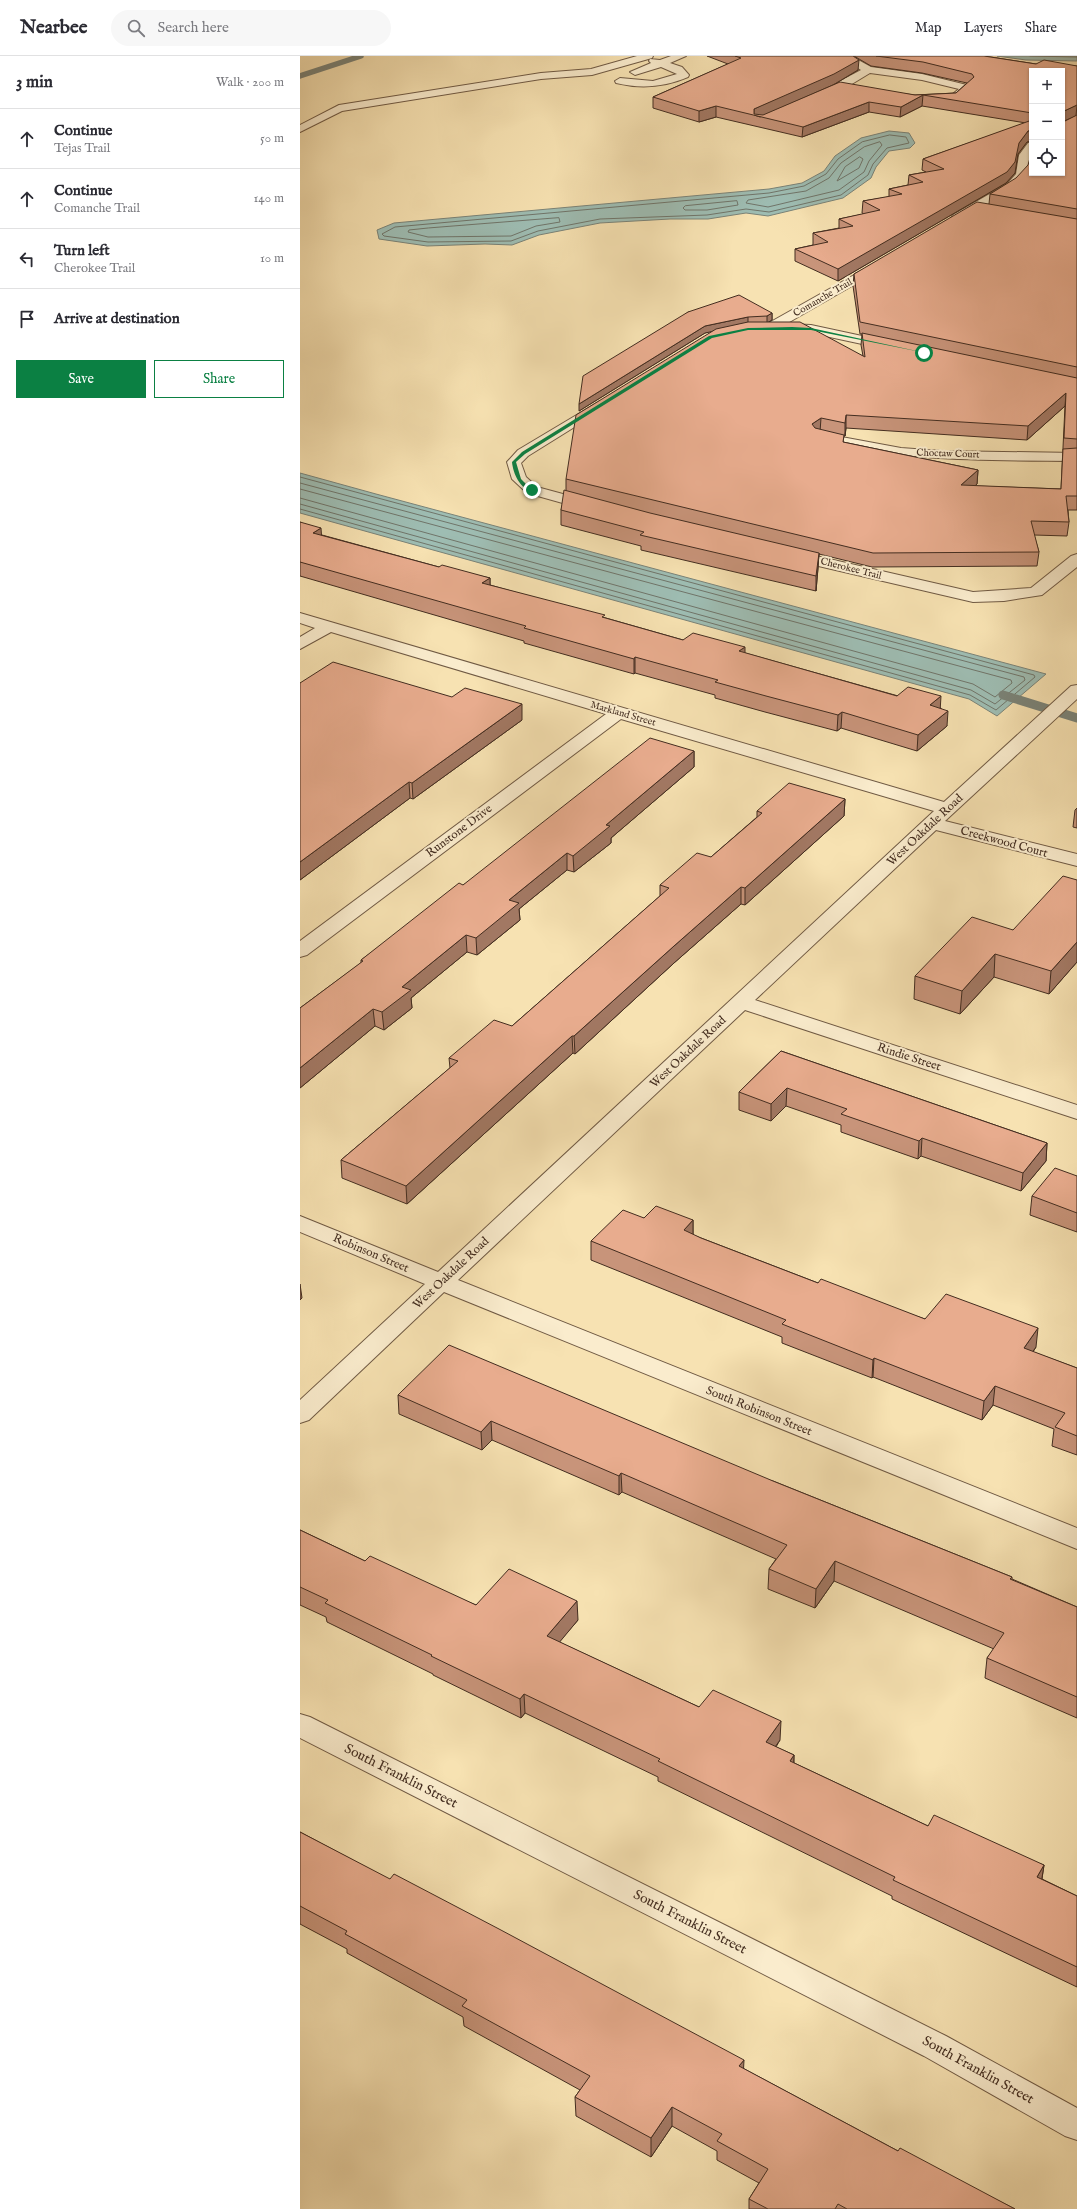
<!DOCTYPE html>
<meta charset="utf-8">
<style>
:root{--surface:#fff;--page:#f7f7f7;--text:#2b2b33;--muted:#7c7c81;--line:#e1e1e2;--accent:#0b8043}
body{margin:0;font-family:"IM FELL English",serif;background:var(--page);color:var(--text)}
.controls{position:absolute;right:12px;top:12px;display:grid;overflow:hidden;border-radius:0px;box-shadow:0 1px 3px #0004}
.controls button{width:36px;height:36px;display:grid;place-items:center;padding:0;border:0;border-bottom:1px solid var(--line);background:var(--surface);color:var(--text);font:20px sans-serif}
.stop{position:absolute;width:12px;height:12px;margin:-9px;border:3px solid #0b8043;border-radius:50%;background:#fff}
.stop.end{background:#0b8043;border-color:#fff;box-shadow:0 1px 4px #0008}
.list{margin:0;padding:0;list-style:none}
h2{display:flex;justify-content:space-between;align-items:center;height:52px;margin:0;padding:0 16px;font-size:17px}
h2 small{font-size:13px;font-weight:400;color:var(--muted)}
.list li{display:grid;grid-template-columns:26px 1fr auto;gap:12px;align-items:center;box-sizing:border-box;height:60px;padding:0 16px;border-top:1px solid var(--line)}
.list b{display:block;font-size:15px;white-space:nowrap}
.list p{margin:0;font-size:13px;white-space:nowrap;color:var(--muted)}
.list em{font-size:13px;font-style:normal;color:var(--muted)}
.actions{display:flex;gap:8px;padding:12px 16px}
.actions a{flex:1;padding:9px 0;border:1px solid var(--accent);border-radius:0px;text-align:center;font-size:14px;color:var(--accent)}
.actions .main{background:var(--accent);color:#fff}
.icon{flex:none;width:22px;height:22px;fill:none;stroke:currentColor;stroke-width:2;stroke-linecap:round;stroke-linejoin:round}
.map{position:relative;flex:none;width:777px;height:2153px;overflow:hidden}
header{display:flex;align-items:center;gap:24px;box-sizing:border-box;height:56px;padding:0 20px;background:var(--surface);border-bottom:1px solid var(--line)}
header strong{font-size:19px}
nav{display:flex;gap:22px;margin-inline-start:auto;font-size:14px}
.search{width:280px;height:36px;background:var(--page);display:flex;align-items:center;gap:10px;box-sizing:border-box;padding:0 14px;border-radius:22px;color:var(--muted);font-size:15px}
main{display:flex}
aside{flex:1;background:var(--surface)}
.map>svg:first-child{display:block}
.water{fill:#9ebdb3;stroke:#7a8378}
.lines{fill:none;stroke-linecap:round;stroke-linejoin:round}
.shore{stroke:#70756a;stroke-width:1}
.stream-far1{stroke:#7a8378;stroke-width:5.5}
.stream{stroke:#7a8378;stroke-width:9}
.minor-casing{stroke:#705a44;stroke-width:2}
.minor{fill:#faeccd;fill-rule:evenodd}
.wall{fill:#c8947a;stroke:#432d20;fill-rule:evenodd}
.shaded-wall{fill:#a27863;stroke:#432d20}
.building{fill:#e8ac8e;stroke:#432d20}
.route{fill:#0b8043}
.labels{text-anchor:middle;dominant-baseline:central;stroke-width:4;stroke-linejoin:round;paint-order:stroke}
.far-street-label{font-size:10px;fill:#432d20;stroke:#faeccd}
.street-label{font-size:12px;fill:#432d20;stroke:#faeccd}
.near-street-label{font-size:14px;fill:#432d20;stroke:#faeccd}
</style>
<header>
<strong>Nearbee</strong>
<div class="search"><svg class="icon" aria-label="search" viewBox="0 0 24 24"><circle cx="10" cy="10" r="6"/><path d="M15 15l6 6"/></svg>Search here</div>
<nav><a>Map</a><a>Layers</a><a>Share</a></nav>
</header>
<main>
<aside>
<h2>3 min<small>Walk · 200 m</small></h2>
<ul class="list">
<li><svg class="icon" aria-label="ahead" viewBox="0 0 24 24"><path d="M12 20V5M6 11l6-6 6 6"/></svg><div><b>Continue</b><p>Tejas Trail</p></div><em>50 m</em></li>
<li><svg class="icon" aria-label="ahead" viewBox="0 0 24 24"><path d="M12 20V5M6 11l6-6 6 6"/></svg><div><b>Continue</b><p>Comanche Trail</p></div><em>140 m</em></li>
<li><svg class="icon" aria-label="left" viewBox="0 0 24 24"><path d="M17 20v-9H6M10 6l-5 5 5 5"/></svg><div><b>Turn left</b><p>Cherokee Trail</p></div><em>10 m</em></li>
<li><svg class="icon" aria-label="arrive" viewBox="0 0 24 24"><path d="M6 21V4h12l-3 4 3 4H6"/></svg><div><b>Arrive at destination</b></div></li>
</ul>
<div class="actions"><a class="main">Save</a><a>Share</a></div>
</aside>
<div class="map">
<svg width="777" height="2153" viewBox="0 0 777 2153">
<rect width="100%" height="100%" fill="#f7e2b2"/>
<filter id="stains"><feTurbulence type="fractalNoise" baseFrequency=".005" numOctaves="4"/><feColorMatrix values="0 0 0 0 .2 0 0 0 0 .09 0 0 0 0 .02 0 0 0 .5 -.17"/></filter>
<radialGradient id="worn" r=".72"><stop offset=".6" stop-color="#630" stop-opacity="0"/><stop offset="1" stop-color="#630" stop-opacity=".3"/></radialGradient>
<path class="water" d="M697,0H777V5L726,4Z
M589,75L609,77L615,87L610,92L589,95L576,111L571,122L543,142L468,160L446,157L408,163H370L300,167L239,179L212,189L185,188L127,190L79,183L77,174L94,167L469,133L502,127L524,115L535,100L561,82Z
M0,417L76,438L746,618L697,660L669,643L0,457Z"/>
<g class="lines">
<path class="shore" d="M730,0L777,1
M590,79L606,81L609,87L587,92L573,108L568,119L541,139L469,156L446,153L407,159L300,163L238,175L211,185L128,186L84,180L82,178L95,171L469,137L504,130L526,118L538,103L562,86Z
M580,86L582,89L569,105L564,116L539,134L468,151L446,147L448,144L506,135L529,122L541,107L564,91Z
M560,101L563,103L559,112L537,125L545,111Z
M437,145L438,149L407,154H385L383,152L385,150Z
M259,162L260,166L236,170L211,180L128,181L108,176L109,174L128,172Z
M0,421L734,619L735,621L696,654L670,639L0,453
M0,427L724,621L725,624L695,648L671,634L0,448
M0,433L711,624L712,627L695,641L673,628L0,442"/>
<path class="stream-far1" d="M0,20L61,0"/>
<path class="stream" d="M703,639L777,662"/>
<defs>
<path id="minor" d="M337,0H353L352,2L292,19L241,23L42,55L0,76V69L39,49L241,17L291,13Z
M371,0H386L370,7L382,11L389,19L388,21C365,31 341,33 316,27L315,25L320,22L353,25L377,18L361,11L335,19L330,16L351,7L349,5L350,3L360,4Z
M539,0H551L571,11L622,18L671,30L672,32C665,41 654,49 642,46V42L649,41L659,33L622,24L570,17L542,34L524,42H516V38L561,14Z
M732,86V97L726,121L715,132L661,165H653L651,162L653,159L707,128L716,118L719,99L728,87Z
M579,205L583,206L585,209L583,212L486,268L511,269L590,286L597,290L595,293L590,294L511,277L484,276L478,273C471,277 452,280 446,273L453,269L467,268Z
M300,345L305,346L307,349L305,352L228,400L221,407L226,421L237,431L296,447L299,450L296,453L291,455L227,437L212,423L207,406L218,394Z
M520,377L601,392L642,395L777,397V405C688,404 602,406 515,384L513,381Z
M490,494L673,536L731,532L771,500L777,498V511L742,539L704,545L673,546L484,502L482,499L484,496Z
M0,557L644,746L771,630L777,629V643L645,765L777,798V810L636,774L455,944L777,1049V1063L445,954L158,1224L777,1472V1493L144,1236L9,1364L0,1367V1344L125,1228L0,1176V1160L138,1216L634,755L321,663L7,899L0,901V885L306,658L31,576L0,593V581L15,572L0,567Z
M0,1658L10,1661L646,1980L777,2052V2084L765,2080L624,2000L0,1682Z"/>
</defs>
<use href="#minor" class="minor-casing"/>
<use href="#minor" class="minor"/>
</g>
<path class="wall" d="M407,0H553L558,14L533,29L615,39L656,37L667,27L622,17L571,10L554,0H684L736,8L777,10V454H768L769,466L767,480L734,479L739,496L737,510L572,511L519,498L518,512L516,535L341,494V490L261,469V454L266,435V423L412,275L405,277L279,355L388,256L472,257V264L467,266L563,300L561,289L562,278H560L553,230L554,218L689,148L690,138L732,117L762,15H732V85L727,86L718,98L715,117L706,127L538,225L495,205V193L513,189V177L539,172V163L564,158L562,157L563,145L589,141V133L608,129L609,119L626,116L622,114L623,103L726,67L622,50L600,61L569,56L502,81L416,61L399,66L353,52V41L428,8ZM765,350L761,433L675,430L677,428L678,414L543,386L544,380H545L546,372L727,384Z
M0,466L22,479L139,511L190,522V529L383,584L445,597L641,652L647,670L617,695L541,672L537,675L465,656L415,642V639L335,617L334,618L224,587V585L0,520Z
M0,627L222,664L113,743L110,742L0,824Z
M394,695V711L311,782V787L274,816L267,814L219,853L220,864L177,899L167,896L111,942L112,952L84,974L75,970L0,1032V952L61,907V904L163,829Z
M545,743L544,760L445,849L441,848L374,907L275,998L273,997L107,1148L42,1122L41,1104L150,1012L149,1002L212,970L360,840V829L411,801L457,761V755Z
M777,752V772L773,771L775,754Z
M777,824V906L749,938L694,921L660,958L614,943L615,920L713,874Z
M481,995L747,1087L746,1105L721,1135L621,1100L618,1103L541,1076V1069L486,1050L471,1065L439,1054V1036Z
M777,1120V1176L730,1159L732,1140Z
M344,1162L393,1164V1179L401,1182L518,1227L625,1263L736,1291L733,1296L777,1312V1399L752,1390L754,1373L693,1349L682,1364L573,1321L572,1322L482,1287V1281L291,1204V1185Z
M98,1339L473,1425L712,1521V1523L777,1551V1662L685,1622L687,1602L694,1593L534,1525L515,1552L468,1533L469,1513L476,1503L322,1436L319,1439L192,1384L182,1394L99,1358Z
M0,1474L65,1505L176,1549L278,1564L259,1586L399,1651L480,1684L476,1691L494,1699V1707L628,1770L744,1809L742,1823L777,1840V1931L592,1843V1840L358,1725V1721L225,1657L221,1662L133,1619V1618L27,1566L26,1561L0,1549Z
M0,1776L598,2095L715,2153H449V2143L459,2127L417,2104V2095L372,2070L351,2101L276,2060L275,2041L280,2034L164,1970L163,1961L47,1897V1893L0,1868Z"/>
<path class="shaded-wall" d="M559,4L558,14L533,29L460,61L454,59V53Z
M623,39L622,50L600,61L601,51Z
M569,46V56L502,81L503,71Z
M777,49L776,60L762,66V56Z
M416,50V61L399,66V55Z
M732,74V85L727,86L718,98L715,117L706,127L538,225V213L719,87L728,75Z
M472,257V264L467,267V260Z
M448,261V268L405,277L279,355V348L405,270Z
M766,337L765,350L727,384L728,370Z
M546,359V372L545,380V367Z
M521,362L520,376L512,381V368Z
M678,414L677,428L660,443L661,429Z
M21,472L22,487L13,477Z
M519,497L518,512L516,535V520Z
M190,522V537L182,527Z
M445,591V606L439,595Z
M335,601V617L334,618V603Z
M641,640L640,656L630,649Z
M222,648V664L113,743L112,727Z
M648,655L647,670L617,695L618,679Z
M542,656L541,672L537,675L538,659Z
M394,695V711L311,782V787L274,816L273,800L306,769Z
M109,726L110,742L0,824V806Z
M545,743L544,760L445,849V832Z
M267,797V814L219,853L220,864L177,899L176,882L209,844Z
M441,831V848L374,907L275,998L274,980L374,890Z
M166,879L167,896L111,942L112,952L84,974L82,956L102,931Z
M777,886V906L749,938L751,915Z
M695,898L694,921L660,958L662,935Z
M73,953L75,970L0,1032V1012Z
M272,980L273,997L107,1148L106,1130Z
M487,1032L486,1050L471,1065V1048Z
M622,1082L621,1100L618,1103L619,1085Z
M747,1087L746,1105L721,1135L723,1117Z
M393,1164V1183L384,1174Z
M0,1228L2,1242L0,1244Z
M738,1272L736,1291L722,1311L724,1292Z
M574,1302L573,1321L572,1322L573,1304Z
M695,1330L693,1349L682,1364L684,1345Z
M191,1365L192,1384L182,1394L181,1376Z
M321,1417L322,1436L319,1439V1420Z
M535,1505L534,1525L515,1552L516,1533Z
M277,1545L278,1564L248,1600L247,1580Z
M224,1638L225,1657L221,1662L220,1643Z
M481,1665L480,1684L465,1705L466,1686Z
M494,1699L493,1719L490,1705Z
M744,1809L741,1828L737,1821Z
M444,2004L443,2023L439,2010Z
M372,2051V2070L351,2101V2082Z"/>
<path class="building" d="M435,0H553L559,4L534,18L454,53V58L463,59L540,26L615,39L656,37L674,21L672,18L623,6L576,0H684L736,8L744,4L777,10V49L762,56L763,66L777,59V153L690,138L716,122L728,109L732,95V117H762V15H732V57L623,39L601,51L569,46L503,71L416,50L399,55L353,41L441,2Z
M732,64V74L728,75L719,87L715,106L707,116L538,213L495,193L528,186L513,177L553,170L539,163L580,154L563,145L602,138L589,133L623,126L609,119L644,113L623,103Z
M677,146L777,163V311L560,266L554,218Z
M439,239L472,257L467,260L448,261L405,270L279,348L283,320L388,256Z
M448,266H500L565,301L562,277L777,322V383L764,382L766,337L728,370L546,359L545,367L521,362L512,368L515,372L544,379L543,386L678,414L661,429L761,433L763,393L777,392V440H766L769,466L731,465L739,496L573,497L266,423L276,359L416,273Z
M264,434L350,457L519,497L516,520L340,479L344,476L261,454Z
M0,466L21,472L13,477L139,511L142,509L190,522L182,527L305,559L302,561L383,584L393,577L445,591L439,595L597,640L608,631L641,640L630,649L648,655L618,679L542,656L538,659L466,640L415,626L418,624L335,601L334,603L224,572L226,570L0,506Z
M33,606L152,641L165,632L222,648L112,727L109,726L0,806V627Z
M350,682L394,695L306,769L310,770L273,800L267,797L209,844L219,847L176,882L166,879L102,931L111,934L82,956L73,953L0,1012V952L63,905L61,904L159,827L163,829Z
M489,727L545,743L445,832L441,831L374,890L274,980H272L106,1130L41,1104L158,1005L149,1002L194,964L212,970L369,832L360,829L397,797L411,801L462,757L457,755Z
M763,820L777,824V886L751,915L695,898L662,935L615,920L672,861L713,874Z
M481,995L747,1087L723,1117L622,1082L619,1085L541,1058L547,1053L487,1032L471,1048L439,1036Z
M755,1112L777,1120V1157L732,1140Z
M356,1150L393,1164L384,1174L401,1182L518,1227L521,1223L625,1263L646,1238L738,1272L724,1292L777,1312V1380L755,1371L765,1357L695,1330L684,1345L574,1302L573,1304L482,1268L486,1264L291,1185L323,1154L344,1162Z
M149,1289L473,1425L712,1521L710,1523L777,1551V1641L687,1602L704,1577L535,1505L516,1533L469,1513L487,1489L321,1417L319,1420L191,1365L181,1376L98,1339Z
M0,1474L65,1505L70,1500L176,1549L209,1513L277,1545L247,1580L399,1651L413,1634L481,1665L466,1686L494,1699L490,1705L628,1770L634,1759L744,1809L737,1821L777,1840V1911L593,1824L595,1821L358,1705L360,1703L224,1638L220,1643L131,1600L132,1599L25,1547L28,1544L0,1531Z
M0,1776L90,1823L94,1818L199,1873L444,2004L439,2010L598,2095L600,2092L715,2153H547L538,2148L535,2153H468L449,2143L468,2113L417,2085L422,2078L372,2051L351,2082L275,2041L290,2020L162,1950L167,1944L45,1878L47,1875L0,1850Z"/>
<path class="route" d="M492,271L511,272L626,297L511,274H448L412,282L225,398L216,406L221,423L233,435C220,434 213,417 212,406L222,396L409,280L448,272Z"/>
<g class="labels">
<g class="far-street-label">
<text transform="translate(523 242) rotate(-30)">Comanche Trail</text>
<text transform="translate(648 398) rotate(2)">Choctaw Court</text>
<text transform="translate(551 513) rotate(14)">Cherokee Trail</text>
<text transform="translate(323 658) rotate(16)">Markland Street</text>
</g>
<g class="street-label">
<text transform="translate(625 774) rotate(-43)">West Oakdale Road</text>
<text transform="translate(159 775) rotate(-37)">Runstone Drive</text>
<text transform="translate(704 786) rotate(15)">Creekwood Court</text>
<text transform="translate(388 996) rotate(-43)">West Oakdale Road</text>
<text transform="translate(609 1001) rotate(18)">Rindie Street</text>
<text transform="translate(71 1197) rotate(23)">Robinson Street</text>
<text transform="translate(151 1217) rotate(-43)">West Oakdale Road</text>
<text transform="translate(459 1355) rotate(22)">South Robinson Street</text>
</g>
<g class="near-street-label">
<text transform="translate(101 1720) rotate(27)">South Franklin Street</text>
<text transform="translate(390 1866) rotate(27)">South Franklin Street</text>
<text transform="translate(678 2014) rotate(29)">South Franklin Street</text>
</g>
</g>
<rect width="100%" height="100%" filter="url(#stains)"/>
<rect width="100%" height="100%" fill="url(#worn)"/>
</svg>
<div class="controls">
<button>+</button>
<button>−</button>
<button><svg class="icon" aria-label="locate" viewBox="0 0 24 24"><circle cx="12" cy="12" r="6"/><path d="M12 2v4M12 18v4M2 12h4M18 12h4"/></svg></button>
</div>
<div class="stop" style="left:624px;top:297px"></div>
<div class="stop end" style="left:232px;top:434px"></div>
</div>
</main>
